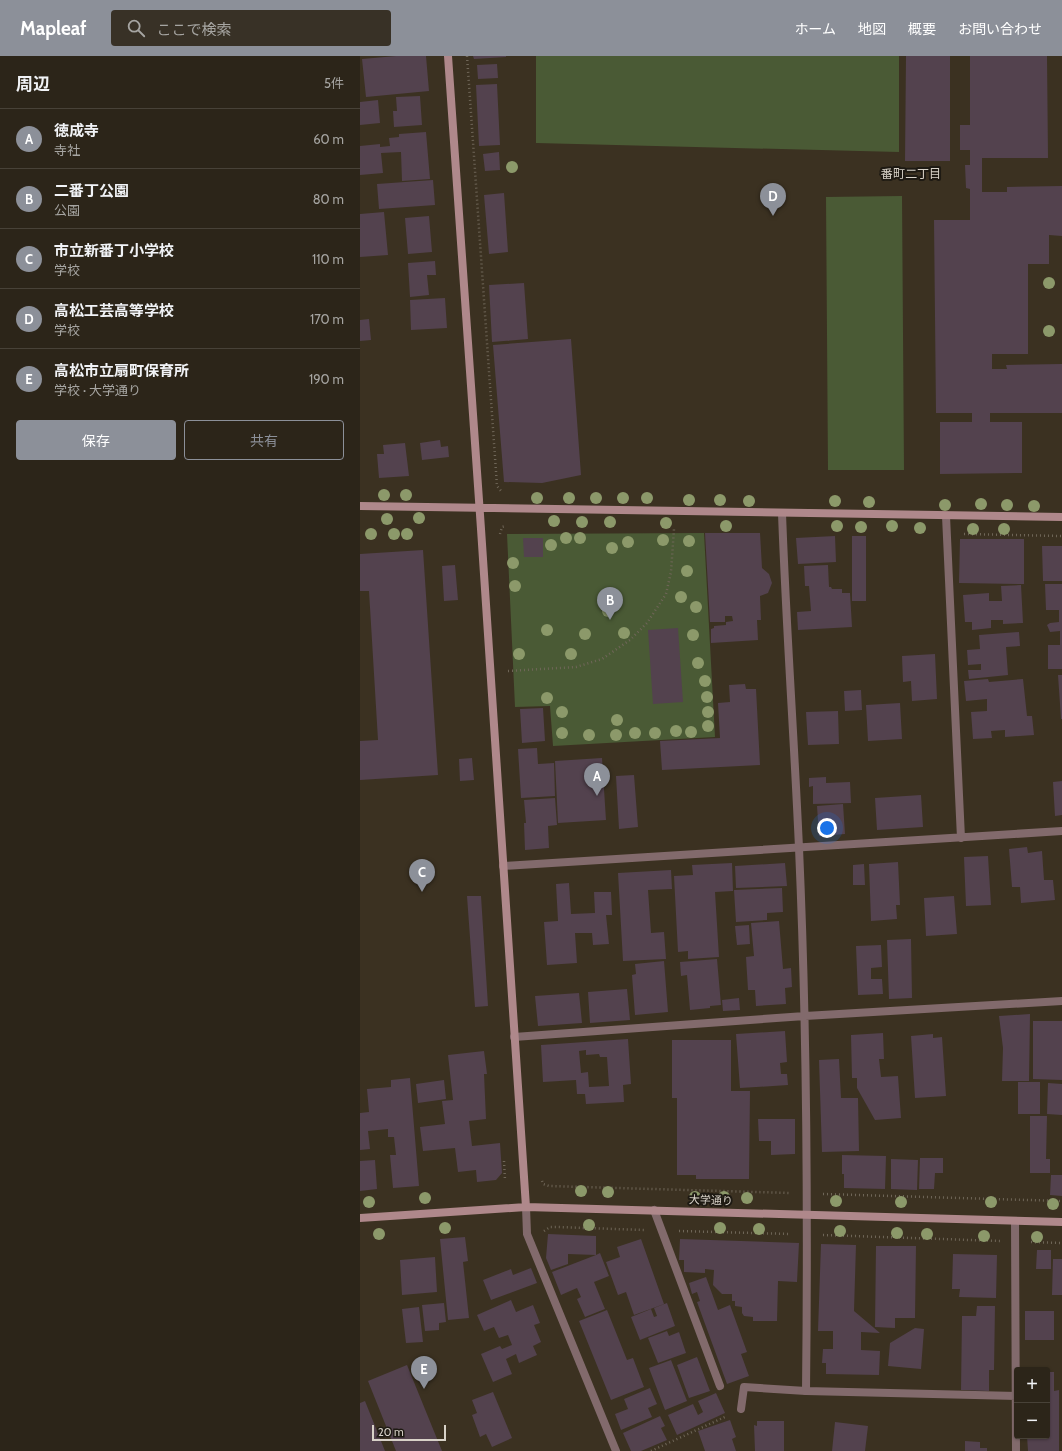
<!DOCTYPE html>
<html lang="ja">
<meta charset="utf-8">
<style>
:root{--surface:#2c2519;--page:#383126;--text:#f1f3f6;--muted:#a6a5a2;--line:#484238;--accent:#8c9099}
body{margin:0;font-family:Cabin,"Noto Sans JP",sans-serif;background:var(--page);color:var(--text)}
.controls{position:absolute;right:12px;bottom:12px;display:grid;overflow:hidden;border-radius:4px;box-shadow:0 1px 3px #0004}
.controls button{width:36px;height:36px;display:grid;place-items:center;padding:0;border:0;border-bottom:1px solid var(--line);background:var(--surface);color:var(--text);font:20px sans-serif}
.scale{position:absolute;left:12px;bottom:10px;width:74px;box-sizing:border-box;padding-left:4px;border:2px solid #d8d2c8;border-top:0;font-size:11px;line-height:14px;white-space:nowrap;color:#d8d2c8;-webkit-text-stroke:3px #1e1a13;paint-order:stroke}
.you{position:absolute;left:467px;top:772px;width:14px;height:14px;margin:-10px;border:3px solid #fff;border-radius:50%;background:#1a73e8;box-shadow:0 0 0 6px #1a73e833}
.badge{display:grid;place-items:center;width:26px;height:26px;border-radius:50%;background:var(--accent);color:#fff;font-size:13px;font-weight:700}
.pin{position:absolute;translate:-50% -33px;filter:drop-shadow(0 1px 2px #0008)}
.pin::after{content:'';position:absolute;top:21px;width:14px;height:12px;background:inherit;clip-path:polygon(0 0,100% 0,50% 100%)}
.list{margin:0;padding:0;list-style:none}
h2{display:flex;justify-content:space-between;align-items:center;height:52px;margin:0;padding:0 16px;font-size:17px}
h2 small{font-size:13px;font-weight:400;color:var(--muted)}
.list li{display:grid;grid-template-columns:26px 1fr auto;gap:12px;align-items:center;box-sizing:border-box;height:60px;padding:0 16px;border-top:1px solid var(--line)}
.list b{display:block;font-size:15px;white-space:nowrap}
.list p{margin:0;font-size:13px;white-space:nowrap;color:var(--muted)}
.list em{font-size:13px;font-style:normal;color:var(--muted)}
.actions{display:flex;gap:8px;padding:12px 16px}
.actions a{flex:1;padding:9px 0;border:1px solid var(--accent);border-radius:4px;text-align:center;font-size:14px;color:var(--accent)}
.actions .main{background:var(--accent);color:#fff}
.icon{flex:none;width:22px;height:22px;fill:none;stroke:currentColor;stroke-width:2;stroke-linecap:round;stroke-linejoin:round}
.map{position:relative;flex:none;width:702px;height:1395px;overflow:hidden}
header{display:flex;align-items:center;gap:24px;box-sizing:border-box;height:56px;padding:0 20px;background:var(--accent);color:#fff}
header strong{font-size:19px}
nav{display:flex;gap:22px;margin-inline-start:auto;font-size:14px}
.search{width:280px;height:36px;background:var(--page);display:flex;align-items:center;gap:10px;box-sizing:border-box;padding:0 14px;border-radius:4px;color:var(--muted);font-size:15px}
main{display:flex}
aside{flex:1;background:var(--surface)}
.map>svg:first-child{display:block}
.green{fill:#4a5a35}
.building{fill:#53424e;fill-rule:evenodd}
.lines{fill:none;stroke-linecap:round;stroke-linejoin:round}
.path{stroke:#6f6658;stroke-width:2.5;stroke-dasharray:1 3;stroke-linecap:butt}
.lane{stroke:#826a6c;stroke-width:8}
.street{stroke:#826a6c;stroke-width:8}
.secondary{stroke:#af888b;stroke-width:8}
.tree{fill:#8c996a}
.labels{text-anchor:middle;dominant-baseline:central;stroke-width:4;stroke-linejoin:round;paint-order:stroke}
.street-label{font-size:11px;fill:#d8d2c8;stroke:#1e1a13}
.neighbourhood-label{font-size:12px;fill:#d8d2c8;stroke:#1e1a13}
</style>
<header>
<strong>Mapleaf</strong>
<div class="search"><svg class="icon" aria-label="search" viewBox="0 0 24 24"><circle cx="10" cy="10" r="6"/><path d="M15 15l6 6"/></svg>ここで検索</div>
<nav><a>ホーム</a><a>地図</a><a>概要</a><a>お問い合わせ</a></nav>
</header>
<main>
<aside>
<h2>周辺<small>5件</small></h2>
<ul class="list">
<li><span class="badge">A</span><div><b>徳成寺</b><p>寺社</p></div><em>60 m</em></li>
<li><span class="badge">B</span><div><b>二番丁公園</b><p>公園</p></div><em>80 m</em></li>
<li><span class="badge">C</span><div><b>市立新番丁小学校</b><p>学校</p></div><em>110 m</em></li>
<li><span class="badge">D</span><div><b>高松工芸高等学校</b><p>学校</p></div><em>170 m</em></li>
<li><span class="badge">E</span><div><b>高松市立扇町保育所</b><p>学校 · 大学通り</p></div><em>190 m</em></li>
</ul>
<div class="actions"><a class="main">保存</a><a>共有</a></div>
</aside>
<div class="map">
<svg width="702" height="1395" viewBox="0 0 702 1395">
<rect width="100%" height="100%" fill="#3b3121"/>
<path class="green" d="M176,0H539V96L176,87Z
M542,140L544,414H468L466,141Z
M344,477L355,681L193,690L190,650L155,651L147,478Z"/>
<path class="building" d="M36,0H66L69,35L6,41L2,3Z
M113,0H146V1L114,3Z
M546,0H590V105H545Z
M610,0H687L688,102H622V136H647V131L702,130V180L689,179V208H668V298H632V313H647L646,309L702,308V357H630V366H662V417L580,418V366H612V357H576L574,164H610V133L606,132L605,109H610V94H600V69H610Z
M137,8L138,22L118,23L117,9Z
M137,28L140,89L119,90L116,29Z
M60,40L62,69L34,71L33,55H37L36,41Z
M18,44L20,67L0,69V46Z
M66,76L70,123L42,125L41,96L21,97L23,117L0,119V90L20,88V91L30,90L29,82L39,81V78Z
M139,96L140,114L125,115L123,98Z
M73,124L75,149L19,153L17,128Z
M144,137L148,196L129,198L124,139Z
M24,156L28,199L0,201V158Z
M69,160L72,196L48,198L45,162Z
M75,205L76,219H67L69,239L50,241L48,207Z
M164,227L168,283L132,286L129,229Z
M85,242L87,272L51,274L50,244Z
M9,263L11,284L0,285V264Z
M211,283L221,419L182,427L144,426L133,289Z
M80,384L81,391L88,390L89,401L62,404L60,387Z
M45,387L49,420L19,422L17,398H24L23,389Z
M345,477H400L402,512L409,518L412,527L408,537L400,540L401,564H397L398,584L351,587V573L354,572V570L366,569V566L373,565L372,560H365V566H350Z
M475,480L476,506L438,508L436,482Z
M492,480H506V545H492Z
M163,482H183V501H164Z
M600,483H664V528L599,527Z
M682,490H702V525H683Z
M63,494L78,719L0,724V685L18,684L9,535H0V498Z
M95,509L98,544L84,545L82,510Z
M468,509L469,531H471L472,533H482V537H490L492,571L438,574L437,556L451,555L449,530H445L444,510Z
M685,528H702V613H688V589H700V575L690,576L687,569L690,567L699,566V554H686Z
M661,529L663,567L643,568V564H631V572L612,574V566H605L603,539L629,537V545H642L641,530Z
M318,572L323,646L293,648L288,574Z
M659,576L660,590L646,591L648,619L609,623L608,614H621V608L608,609L607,594L620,593L619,579Z
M575,598L577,643L552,645L551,625L543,626L542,600Z
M698,619H702V663H701Z
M628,623L629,626L663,623L667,660H672L674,679L645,681V674L631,675L632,682L613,683L611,656L627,655V643L606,645L604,625Z
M385,628L386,633H396L400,709L302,714L300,685L360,682L358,647L370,646L369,629Z
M501,634L502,654L485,655L484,635Z
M540,647L542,683L508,685L506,649Z
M183,652L185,685L162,687L160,653Z
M478,655L479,688L448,689L446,656Z
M177,692L178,708L194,707L195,740L161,742L158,693Z
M112,702L114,724L100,725L99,703Z
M242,702L246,764L198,767L195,705Z
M274,719L278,771L259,773L256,720Z
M466,721V727L490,726L491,747L453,748V730L449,731V722Z
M702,725V759L695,760L693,726Z
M561,739L563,771L517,774L515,742Z
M195,742L197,769L188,770L189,792L165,794L164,767H166L164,744Z
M483,748L485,778L459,780L457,750Z
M667,791L668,797L682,795L684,824H693L695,844L661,847L660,831H652L649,793Z
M628,800L631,849L606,850L604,801Z
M538,806L540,849H536L537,863L511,865L509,808Z
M372,807L373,835L355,836L359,901L328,903V895L318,896L314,820L333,819L332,809Z
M425,807L427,830L376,832L375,810Z
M504,808L505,829H493V809Z
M311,814L312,833L288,834L291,877L304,876L306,903L263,905L258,817Z
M209,827L211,858L235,857L234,836H251L252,859H246L249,888L233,889L232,877H215L217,907L187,909L184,866L198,865L196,828Z
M422,832L423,856L407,857V864L376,866L374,834Z
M107,840H121L128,950L115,951Z
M594,840L597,878L566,880L564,842Z
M419,865L423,913L431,912L432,931L425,932L426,948L396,950L395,934H388L386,901L394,900L391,867Z
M389,869L390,888L377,889L375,870Z
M551,883L552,942L529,943L527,884Z
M521,889L522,911L511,912V923H522L523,938L498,939L496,890Z
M357,903L361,949L350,950V952L330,954L327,919L321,920L320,906Z
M304,905L308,956L275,959L272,919L276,918L275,908Z
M267,933L270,964L230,967L228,936Z
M219,937L222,967L178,970L175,940Z
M379,942L380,954L363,955L362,944Z
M670,958L669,1025H642L643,992L639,960Z
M673,965H702V1024L673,1023Z
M425,975L427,1006L420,1007L421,1018H427L428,1029L380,1032L376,978Z
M523,977L524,1003H519L521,1021L538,1020L541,1062L515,1064L497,1032V1022H492L491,979Z
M573,978V982L582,981L586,1040L555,1042L551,980Z
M268,983L271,1028L263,1029L264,1046L226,1048L225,1038H217L216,1024L183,1026L181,989ZM226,994V999L239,998L240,1001H247L249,1030L229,1031L228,1016L221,1017L219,995Z
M312,984H371V1035H390L389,1123H336V1119H317V1042H312Z
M124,995L127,1018H124L126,1063L109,1065L112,1090L140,1087L142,1117L136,1124L117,1126L116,1114L98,1116L95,1092L63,1095L60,1071L85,1068L82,1045L93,1044L88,999Z
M479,1003L481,1042H498L499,1095L462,1096L459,1004Z
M50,1022L59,1130L33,1132L30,1099H36L34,1081H28V1073L8,1075L10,1093L0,1094V1057L9,1056L7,1033L31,1031V1024Z
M84,1024L86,1043L58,1047L56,1028Z
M658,1026H680V1058H658Z
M688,1027L702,1028V1059L687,1058Z
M670,1060H687L686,1103H690V1117H670Z
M398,1063H435V1098L411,1099V1085H399Z
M482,1099L526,1100L525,1133L484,1132V1118H482Z
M560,1102H583V1117H575L574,1133H559Z
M531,1103L558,1104L557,1134L531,1133Z
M15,1104L17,1133L0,1135V1105Z
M691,1119H702V1140L690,1139Z
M188,1178L236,1180V1199L240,1197L249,1220L234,1226L245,1253L225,1261L217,1243L221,1241L217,1232L201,1239L192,1216L236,1199L208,1198V1208L191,1214L186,1202Z
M105,1181L108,1205L103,1206L109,1262L88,1264L80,1183Z
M281,1183L304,1248L274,1259L266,1236L258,1239L246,1206L260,1201L257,1191Z
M320,1183L439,1187L437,1226L418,1225L417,1265H393V1261L384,1260L382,1257V1251L375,1250V1245H372V1238H362L353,1229L354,1214L345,1213V1217L324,1216V1204H319Z
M461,1188L496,1189L494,1255L520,1277L501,1276V1294L520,1295L519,1319L466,1318V1307H462L463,1293H473V1275H458Z
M516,1190H556L555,1262H535V1272L515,1271Z
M677,1194H691V1213H676Z
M593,1198L637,1199L636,1242L599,1241L600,1233H592Z
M75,1201L77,1236L42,1239L40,1204Z
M693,1203H702V1239H692Z
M171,1212L177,1227L131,1244L123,1224L151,1213L153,1219Z
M346,1221L358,1254L370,1249L387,1296L381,1298L389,1320L367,1328L337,1246L340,1245L337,1236L332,1238L329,1227Z
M151,1244L156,1256L173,1249L180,1267L174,1269L181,1286L173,1290L177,1299L159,1307L156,1298L146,1303L152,1318L133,1326L121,1298L140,1290L142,1293L152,1289L148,1279L139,1282L134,1271L124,1275L117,1259Z
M84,1247L86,1266L79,1267V1274L65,1275L62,1249Z
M307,1247L315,1270L280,1284L271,1261L291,1253L294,1261L297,1260L294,1252Z
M617,1250H635L634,1314H629V1335L601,1334L602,1260H616Z
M59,1251L63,1286L46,1287L42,1253Z
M247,1254L267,1304L273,1302L284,1331L251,1344L219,1265Z
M665,1255H694V1284H665Z
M555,1272L564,1273L561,1313L528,1310L530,1287Z
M307,1275L309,1280L319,1276L326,1297L298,1307L288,1282Z
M337,1301L350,1335L329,1342L317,1309Z
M311,1304L327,1345L305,1354L289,1312Z
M47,1309L82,1395H36L8,1325Z
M687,1316H694V1335L699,1334V1395H668L667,1380H687Z
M290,1332L297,1348L288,1352L292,1361L261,1374L255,1358L268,1353L264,1343Z
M133,1336L152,1382L132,1391L126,1378L120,1381L112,1359L117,1357L112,1344Z
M356,1337L365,1357L317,1379L308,1359L333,1348L338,1359L343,1356L338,1345Z
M5,1345L25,1395H0V1347Z
M300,1360L305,1370L301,1372L307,1384L281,1395H271L263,1377Z
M370,1364L376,1381L372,1383L376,1395H345L338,1375Z
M397,1365H424V1395H395L394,1369L397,1370Z
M475,1366L508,1370L505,1395H472Z
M605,1385L620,1386V1392H627V1395H605Z"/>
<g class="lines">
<path class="path" d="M107,0L137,430L141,435
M140,478L142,471L146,470
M604,478L702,480
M148,615L216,611L242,603L270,584L287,567L306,538L311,516L314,473
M144,1105L145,1124
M182,1125L183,1128L189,1130L430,1137
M463,1138L702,1145
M184,1175L190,1171H197L284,1174
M319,1175L430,1178
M463,1179L640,1185
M671,1186L702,1187
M291,1395L367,1360"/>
<path class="lane" d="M294,1154L360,1330
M381,1353L384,1331L446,1335"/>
<path class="street" d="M422,457C426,569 434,680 439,792C447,973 448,1154 446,1335L657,1340
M586,460L601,782
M143,810L702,775
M154,981L445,960L702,945
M166,1151L167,1178L256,1395
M655,1165L656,1395"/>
<path class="secondary" d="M88,0L121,473L166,1151
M0,450L702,461
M0,1162L166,1151L702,1166"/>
</g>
<g class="tree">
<circle cx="152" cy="111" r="6"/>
<circle cx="689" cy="227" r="6"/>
<circle cx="689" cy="275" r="6"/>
<circle cx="24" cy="439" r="6"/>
<circle cx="46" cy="439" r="6"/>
<circle cx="177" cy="442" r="6"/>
<circle cx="209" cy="442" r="6"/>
<circle cx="236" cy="442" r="6"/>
<circle cx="263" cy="442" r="6"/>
<circle cx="287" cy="442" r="6"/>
<circle cx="329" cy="444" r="6"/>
<circle cx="360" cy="444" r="6"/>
<circle cx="389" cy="445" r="6"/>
<circle cx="475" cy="445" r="6"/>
<circle cx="509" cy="446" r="6"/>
<circle cx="621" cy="448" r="6"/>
<circle cx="585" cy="449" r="6"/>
<circle cx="647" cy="449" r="6"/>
<circle cx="674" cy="450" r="6"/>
<circle cx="59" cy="462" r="6"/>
<circle cx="27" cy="463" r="6"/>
<circle cx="194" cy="465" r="6"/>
<circle cx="222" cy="466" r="6"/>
<circle cx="250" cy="466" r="6"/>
<circle cx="306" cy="467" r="6"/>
<circle cx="366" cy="470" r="6"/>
<circle cx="477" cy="470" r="6"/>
<circle cx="532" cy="470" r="6"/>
<circle cx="501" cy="471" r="6"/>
<circle cx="560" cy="472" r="6"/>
<circle cx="613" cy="473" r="6"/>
<circle cx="644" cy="473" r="6"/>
<circle cx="11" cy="478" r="6"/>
<circle cx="34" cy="478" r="6"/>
<circle cx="47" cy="478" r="6"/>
<circle cx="206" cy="482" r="6"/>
<circle cx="220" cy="482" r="6"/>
<circle cx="303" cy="484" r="6"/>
<circle cx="329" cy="485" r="6"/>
<circle cx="268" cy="486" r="6"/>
<circle cx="191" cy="489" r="6"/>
<circle cx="252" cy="492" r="6"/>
<circle cx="153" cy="507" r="6"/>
<circle cx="327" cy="515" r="6"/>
<circle cx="155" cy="530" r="6"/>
<circle cx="321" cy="541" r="6"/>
<circle cx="336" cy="551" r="6"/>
<circle cx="248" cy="555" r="6"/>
<circle cx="187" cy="574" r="6"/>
<circle cx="264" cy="577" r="6"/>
<circle cx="225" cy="578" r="6"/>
<circle cx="333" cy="579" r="6"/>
<circle cx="159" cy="598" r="6"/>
<circle cx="211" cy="598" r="6"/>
<circle cx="338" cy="607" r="6"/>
<circle cx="345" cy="625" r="6"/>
<circle cx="347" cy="641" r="6"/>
<circle cx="187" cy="642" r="6"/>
<circle cx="202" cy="656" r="6"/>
<circle cx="348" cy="656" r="6"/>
<circle cx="257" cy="664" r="6"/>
<circle cx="348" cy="670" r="6"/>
<circle cx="316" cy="675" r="6"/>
<circle cx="331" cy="676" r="6"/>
<circle cx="202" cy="677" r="6"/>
<circle cx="275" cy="677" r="6"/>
<circle cx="295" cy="677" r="6"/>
<circle cx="229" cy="679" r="6"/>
<circle cx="256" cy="679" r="6"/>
<circle cx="221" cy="1135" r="6"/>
<circle cx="248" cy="1136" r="6"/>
<circle cx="335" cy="1141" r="6"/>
<circle cx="364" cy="1141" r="6"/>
<circle cx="65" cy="1142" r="6"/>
<circle cx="387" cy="1142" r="6"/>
<circle cx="476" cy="1145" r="6"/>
<circle cx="9" cy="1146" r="6"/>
<circle cx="541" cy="1146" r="6"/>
<circle cx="631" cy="1146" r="6"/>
<circle cx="693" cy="1148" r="6"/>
<circle cx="229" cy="1169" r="6"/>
<circle cx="85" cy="1172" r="6"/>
<circle cx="360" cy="1172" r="6"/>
<circle cx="399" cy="1173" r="6"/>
<circle cx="480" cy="1175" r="6"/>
<circle cx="537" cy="1177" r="6"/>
<circle cx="19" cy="1178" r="6"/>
<circle cx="567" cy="1178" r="6"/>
<circle cx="624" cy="1180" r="6"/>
<circle cx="677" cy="1181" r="6"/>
</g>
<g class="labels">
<g class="street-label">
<text transform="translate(351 1144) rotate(2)">大学通り</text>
</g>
<g class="neighbourhood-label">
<text x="551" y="117">番町二丁目</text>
</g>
</g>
</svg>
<div class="controls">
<button>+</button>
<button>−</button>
</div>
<div class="scale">20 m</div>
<div class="you"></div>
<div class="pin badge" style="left:237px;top:740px">A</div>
<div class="pin badge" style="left:250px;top:564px">B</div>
<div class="pin badge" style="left:62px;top:836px">C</div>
<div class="pin badge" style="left:413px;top:160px">D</div>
<div class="pin badge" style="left:64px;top:1333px">E</div>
</div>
</main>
